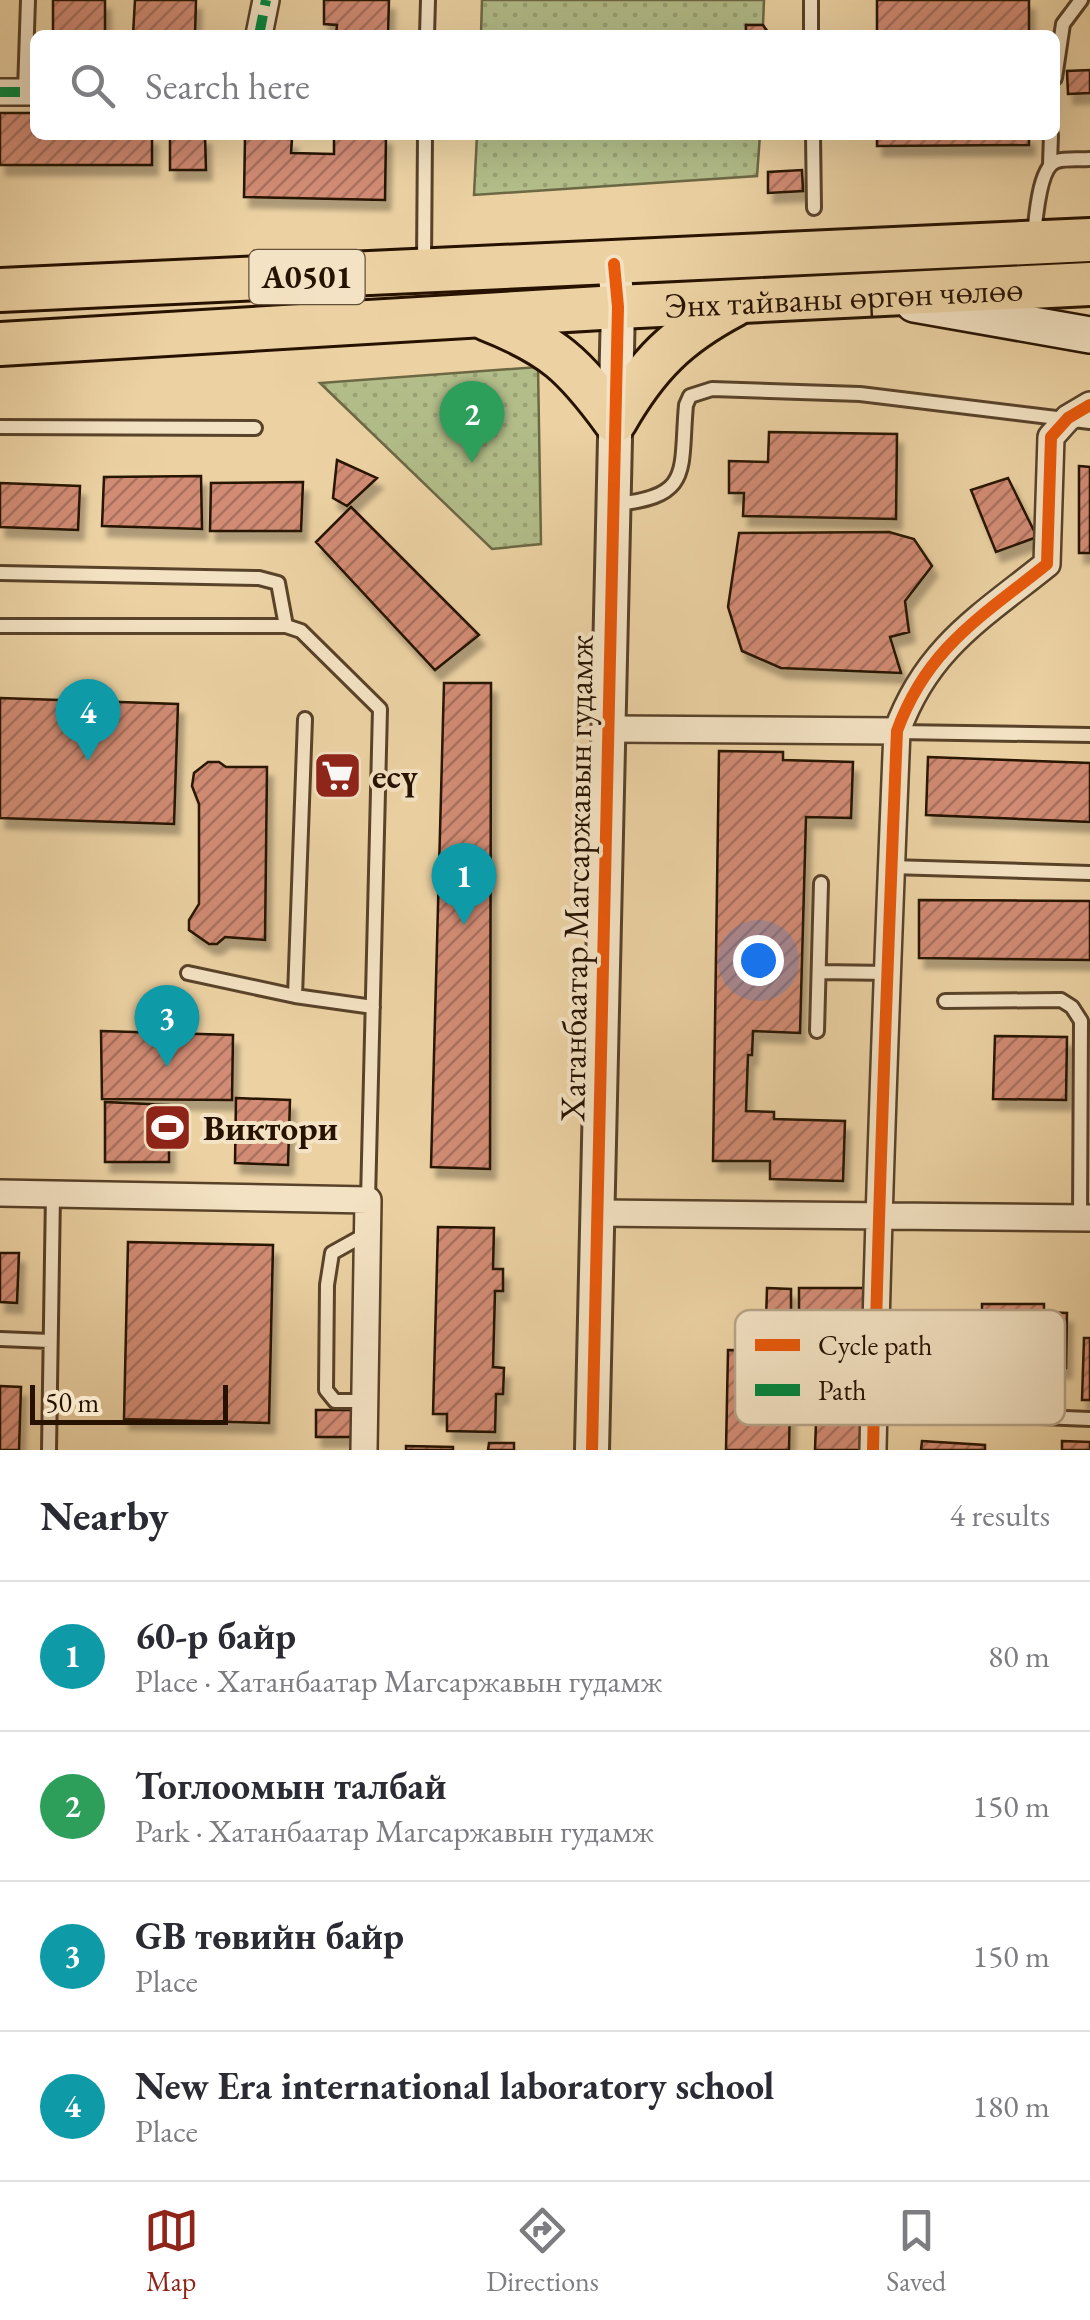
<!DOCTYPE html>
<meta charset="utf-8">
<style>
:root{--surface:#fff;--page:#f7f7f7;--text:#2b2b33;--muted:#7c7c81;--line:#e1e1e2;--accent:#8f2418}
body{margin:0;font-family:"EB Garamond",serif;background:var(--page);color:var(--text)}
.scale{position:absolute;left:30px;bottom:25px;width:198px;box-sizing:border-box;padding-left:10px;border:5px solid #271200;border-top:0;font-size:28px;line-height:35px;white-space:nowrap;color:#271200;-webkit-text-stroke:8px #f3e2c3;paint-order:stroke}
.you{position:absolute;left:758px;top:960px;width:35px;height:35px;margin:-25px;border:8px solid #fff;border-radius:50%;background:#1a73e8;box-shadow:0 0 0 15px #1a73e833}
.badge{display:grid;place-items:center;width:65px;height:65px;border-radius:50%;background:var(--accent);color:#fff;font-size:32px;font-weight:700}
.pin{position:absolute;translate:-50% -82px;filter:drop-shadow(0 2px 5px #0008)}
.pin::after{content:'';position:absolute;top:52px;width:35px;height:30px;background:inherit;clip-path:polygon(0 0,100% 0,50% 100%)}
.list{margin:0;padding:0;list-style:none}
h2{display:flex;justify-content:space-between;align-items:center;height:130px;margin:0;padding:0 40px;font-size:42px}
h2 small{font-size:32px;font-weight:400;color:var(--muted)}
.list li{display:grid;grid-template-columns:65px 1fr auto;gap:30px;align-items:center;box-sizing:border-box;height:150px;padding:0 40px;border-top:2px solid var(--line)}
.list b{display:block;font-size:38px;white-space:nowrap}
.list p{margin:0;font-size:32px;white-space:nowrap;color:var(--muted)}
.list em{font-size:32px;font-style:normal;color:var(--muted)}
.icon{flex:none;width:55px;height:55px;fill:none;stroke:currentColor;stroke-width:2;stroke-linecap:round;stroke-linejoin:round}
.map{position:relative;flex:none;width:1090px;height:1450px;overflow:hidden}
.search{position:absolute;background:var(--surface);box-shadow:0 10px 40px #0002;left:30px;right:30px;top:30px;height:110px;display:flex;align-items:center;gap:25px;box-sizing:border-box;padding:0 35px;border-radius:15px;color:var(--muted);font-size:38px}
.sheet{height:730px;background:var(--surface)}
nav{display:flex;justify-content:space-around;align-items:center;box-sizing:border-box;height:140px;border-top:2px solid var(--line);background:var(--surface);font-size:28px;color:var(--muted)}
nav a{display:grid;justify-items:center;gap:5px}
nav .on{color:var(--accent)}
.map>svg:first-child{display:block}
.park{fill:url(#park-dots);stroke:#6c6844;stroke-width:2.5}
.building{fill:url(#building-hatch);stroke:#271200;stroke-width:2.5;filter:url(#shadow)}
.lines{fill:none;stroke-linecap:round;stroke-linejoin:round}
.service-casing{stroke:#584229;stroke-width:18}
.minor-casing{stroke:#584229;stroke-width:30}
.tertiary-casing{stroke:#584229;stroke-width:38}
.secondary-casing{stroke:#271200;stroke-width:40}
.trunk-casing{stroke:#271200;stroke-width:48}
.service{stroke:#f3e2c3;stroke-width:12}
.minor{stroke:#f3e2c3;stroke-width:25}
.tertiary{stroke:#f3e2c3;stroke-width:32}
.secondary{stroke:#f3e2c3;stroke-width:35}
.trunk{stroke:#ecd2a3;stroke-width:42}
.quiet{stroke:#00873e;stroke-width:10;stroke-dasharray:20 10;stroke-linecap:butt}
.cycleway-casing{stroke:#f3e2c3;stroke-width:19}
.cycleway{stroke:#e8590c;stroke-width:12}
.labels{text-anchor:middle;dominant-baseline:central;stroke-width:8;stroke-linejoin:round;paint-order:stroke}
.shield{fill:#f3e2c3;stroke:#64503a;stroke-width:2.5}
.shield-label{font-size:32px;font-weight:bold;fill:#271200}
.street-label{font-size:35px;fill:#271200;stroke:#f3e2c3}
.poi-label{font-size:35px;font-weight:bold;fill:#271200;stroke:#f3e2c3;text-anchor:start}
.key{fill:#f3e2c3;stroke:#b6a488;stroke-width:2.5}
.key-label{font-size:28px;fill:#271200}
</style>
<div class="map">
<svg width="1090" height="1450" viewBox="0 0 1090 1450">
<defs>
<pattern id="park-dots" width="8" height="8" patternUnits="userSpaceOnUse" patternTransform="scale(2.5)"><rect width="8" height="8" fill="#b2bd89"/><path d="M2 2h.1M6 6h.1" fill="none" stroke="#99a174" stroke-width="1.8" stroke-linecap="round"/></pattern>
<pattern id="building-hatch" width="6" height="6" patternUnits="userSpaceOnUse" patternTransform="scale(2.5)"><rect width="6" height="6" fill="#d28c74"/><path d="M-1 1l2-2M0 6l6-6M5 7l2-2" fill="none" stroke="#aa715d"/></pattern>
<filter id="shadow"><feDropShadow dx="5.5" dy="10" stdDeviation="2.5" flood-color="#0004"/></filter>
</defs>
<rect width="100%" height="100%" fill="#ecd2a3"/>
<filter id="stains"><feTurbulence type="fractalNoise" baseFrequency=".002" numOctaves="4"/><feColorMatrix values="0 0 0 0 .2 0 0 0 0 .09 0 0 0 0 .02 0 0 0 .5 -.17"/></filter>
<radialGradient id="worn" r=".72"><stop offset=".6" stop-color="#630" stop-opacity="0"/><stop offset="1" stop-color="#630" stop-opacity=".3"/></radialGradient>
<path class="park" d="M482,0H764L763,25H746V35H481Z
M477,135H760L757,176L474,195Z
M538,367L541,544L492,549L320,383Z"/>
<path class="building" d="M53,0H105V34H53Z
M135,0H196L195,35H133Z
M324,0H389L388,35H336L337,25L324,24Z
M877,0H1029V35H877Z
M746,25H763L770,35H746Z
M1090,70V93L1068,94L1067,71Z
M0,113H35V135H152V165H0Z
M170,135H205L206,170H170Z
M334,135H386L385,200L244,197L245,138L292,139L291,153L334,154Z
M877,135H1029V145L877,146Z
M802,170L803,191L768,193V172Z
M769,432L897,434L896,519L743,516L744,493H729V461L768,462Z
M337,460L377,478L347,506L333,498Z
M1079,466L1090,467V553H1079Z
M201,476L202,529L102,526L104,477Z
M1008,478L1037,537L996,552L971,490Z
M303,482L301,531H210L211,483Z
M0,483L80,486L78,530L0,527Z
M351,507L479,635L435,670L316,542Z
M889,532L914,539L932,566L905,601L909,632L890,637L901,673L781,668L742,651L728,607L739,533Z
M444,683H491L490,1169L431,1167Z
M0,698L178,704L174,824L0,818Z
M719,751L783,752V760L853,762L851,818L806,817L800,1033L753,1031L752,1055H748L746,1111L774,1112V1119L845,1121L843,1181L770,1179V1161H713Z
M928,757L1090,763V822L926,815Z
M208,762H219L226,767H267L265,940L225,937L217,944H209L189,930V920L199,904V804L192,786L194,773Z
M919,900L1090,901V960L919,958Z
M101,1031L233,1035L232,1100L102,1099Z
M995,1036L1067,1037L1066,1100L993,1099Z
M236,1098L290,1100L288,1165L235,1163Z
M105,1102L169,1105V1162H105Z
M438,1227L494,1228L493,1269H503V1291H495L493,1367L504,1368L503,1394H496L495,1432L447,1431V1414H433Z
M128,1242L273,1245L269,1423L124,1419Z
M0,1253H19L17,1303L0,1302Z
M767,1288L791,1289V1351L765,1352Z
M799,1288H871V1351L799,1350Z
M982,1304H1044V1312L1067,1313L1066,1368L933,1366L934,1335H957V1312L982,1313Z
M1084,1338H1090V1400H1082Z
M728,1350L791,1351L789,1450H726Z
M0,1386L21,1387L19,1450H0Z
M316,1410H357V1437H316Z
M816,1422L867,1423L866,1450H815Z
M922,1441L985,1445V1450H921Z
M1062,1441L1090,1442V1450H1062Z
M489,1443H514V1450H488Z
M406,1446L453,1447V1450H406Z"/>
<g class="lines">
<defs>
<path id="service" d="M811,0V35
M427,35L428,0
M1055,78L1063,24L1081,0
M25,91L28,0
M813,135L814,208
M1050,164L1051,135
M1034,235C1036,218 1039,166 1057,161C1067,158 1080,160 1090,159
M424,262L425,135
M0,427L255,428
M617,504C693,496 680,471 686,405L690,396L712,389L860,394L1090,422
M0,573L259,578L278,583L286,626
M0,626H286L301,631L380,709L368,1200
M898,732L1090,735
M891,867L1090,873
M819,972L890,973
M188,973L295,996L373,1007
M295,996L305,719
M945,1001L1061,1000L1072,1007L1081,1021L1080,1218
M817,1031L821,883
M0,1339L50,1341
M365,1401H335L326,1390L327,1285L332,1253L368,1233
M874,1410L1090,1419
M49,1450L53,1194"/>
<path id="minor" d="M259,35L266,0
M0,92H35
M609,729L897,731
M0,1193L368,1200L364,1450
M599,1213L1090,1218
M873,1450C878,1210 887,971 897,731C927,648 981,617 1047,564L1051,437L1068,418L1090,405"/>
<path id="tertiary" d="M592,1450L618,307L614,264"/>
<path id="secondary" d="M914,304L1090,335"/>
<g id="trunk">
<path d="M0,290L1090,240"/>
<path d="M487,319C553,345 574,365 615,421C647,365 677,335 734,305"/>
<path id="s1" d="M0,344L618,307L1090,284"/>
</g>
</defs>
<use href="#service" class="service-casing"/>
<use href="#minor" class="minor-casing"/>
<use href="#tertiary" class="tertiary-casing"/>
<use href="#secondary" class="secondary-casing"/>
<use href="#trunk" class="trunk-casing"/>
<use href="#service" class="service"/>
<use href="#minor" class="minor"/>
<use href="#tertiary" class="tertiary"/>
<use href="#secondary" class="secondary"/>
<use href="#trunk" class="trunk"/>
<path class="quiet" d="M259,35L266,0
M0,92H35"/>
<defs>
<path id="cycleway" d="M592,1450L618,307L614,264
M873,1450C878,1210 887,971 897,731C927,648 981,617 1047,564L1051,437L1068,418L1090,405"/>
</defs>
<use href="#cycleway" class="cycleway-casing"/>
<use href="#cycleway" class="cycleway"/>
</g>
<defs>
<symbol id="supermarket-square" viewBox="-11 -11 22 22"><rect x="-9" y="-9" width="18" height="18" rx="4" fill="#8f2418" stroke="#f3e2c3"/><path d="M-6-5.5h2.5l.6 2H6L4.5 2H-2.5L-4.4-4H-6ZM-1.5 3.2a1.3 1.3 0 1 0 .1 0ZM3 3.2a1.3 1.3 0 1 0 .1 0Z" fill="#fff"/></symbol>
<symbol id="stadium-square" viewBox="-11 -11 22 22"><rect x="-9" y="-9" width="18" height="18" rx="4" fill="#8f2418" stroke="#f3e2c3"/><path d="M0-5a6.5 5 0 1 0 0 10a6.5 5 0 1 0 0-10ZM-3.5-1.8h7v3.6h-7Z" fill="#fff"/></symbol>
</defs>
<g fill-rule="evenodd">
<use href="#supermarket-square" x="310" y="748" width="55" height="55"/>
<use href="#stadium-square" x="140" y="1100" width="55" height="55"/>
</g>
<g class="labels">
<rect class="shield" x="249.5" y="250" width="115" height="54" rx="8"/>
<g class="shield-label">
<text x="307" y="277">A0501</text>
</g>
<g class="street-label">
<text stroke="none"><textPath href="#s1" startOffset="845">Энх тайваны өргөн чөлөө</textPath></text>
<text transform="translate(576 878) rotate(-89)">Хатанбаатар Магсаржавын гудамж</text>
</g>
<g class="poi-label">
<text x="372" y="775">есү</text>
<text x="203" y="1127">Виктори</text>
</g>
</g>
<rect x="735" y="1310" width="330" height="115" rx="15" class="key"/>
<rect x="755" y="1339" width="45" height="12" fill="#e8590c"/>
<rect x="755" y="1384" width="45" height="12" fill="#00873e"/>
<g class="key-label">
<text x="818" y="1355">Cycle path</text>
<text x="818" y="1400">Path</text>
</g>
<rect width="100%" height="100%" filter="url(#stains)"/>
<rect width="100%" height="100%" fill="url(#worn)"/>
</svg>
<div class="scale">50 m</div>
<div class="you"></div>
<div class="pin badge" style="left:464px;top:925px;background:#0f9aa8">1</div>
<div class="pin badge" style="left:472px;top:463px;background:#2e9e5b">2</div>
<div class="pin badge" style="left:167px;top:1067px;background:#0f9aa8">3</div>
<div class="pin badge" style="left:88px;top:761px;background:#0f9aa8">4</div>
<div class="search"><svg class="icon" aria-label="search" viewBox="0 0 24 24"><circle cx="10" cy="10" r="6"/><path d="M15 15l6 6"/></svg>Search here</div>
</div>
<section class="sheet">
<h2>Nearby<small>4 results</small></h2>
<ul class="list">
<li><span class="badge" style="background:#0f9aa8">1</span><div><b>60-р байр</b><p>Place · Хатанбаатар Магсаржавын гудамж</p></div><em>80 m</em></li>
<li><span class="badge" style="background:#2e9e5b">2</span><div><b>Тоглоомын талбай</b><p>Park · Хатанбаатар Магсаржавын гудамж</p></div><em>150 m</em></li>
<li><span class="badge" style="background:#0f9aa8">3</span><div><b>GB төвийн байр</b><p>Place</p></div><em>150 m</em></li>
<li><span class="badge" style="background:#0f9aa8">4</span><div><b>New Era international laboratory school</b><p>Place</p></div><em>180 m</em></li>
</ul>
</section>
<nav>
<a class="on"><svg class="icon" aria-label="map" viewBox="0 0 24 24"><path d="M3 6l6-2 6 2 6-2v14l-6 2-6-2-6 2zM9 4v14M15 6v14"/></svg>Map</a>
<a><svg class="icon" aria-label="directions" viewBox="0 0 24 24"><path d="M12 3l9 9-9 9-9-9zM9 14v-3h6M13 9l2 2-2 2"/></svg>Directions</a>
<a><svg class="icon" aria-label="saved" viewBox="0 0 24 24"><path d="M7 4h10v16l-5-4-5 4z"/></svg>Saved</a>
</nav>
